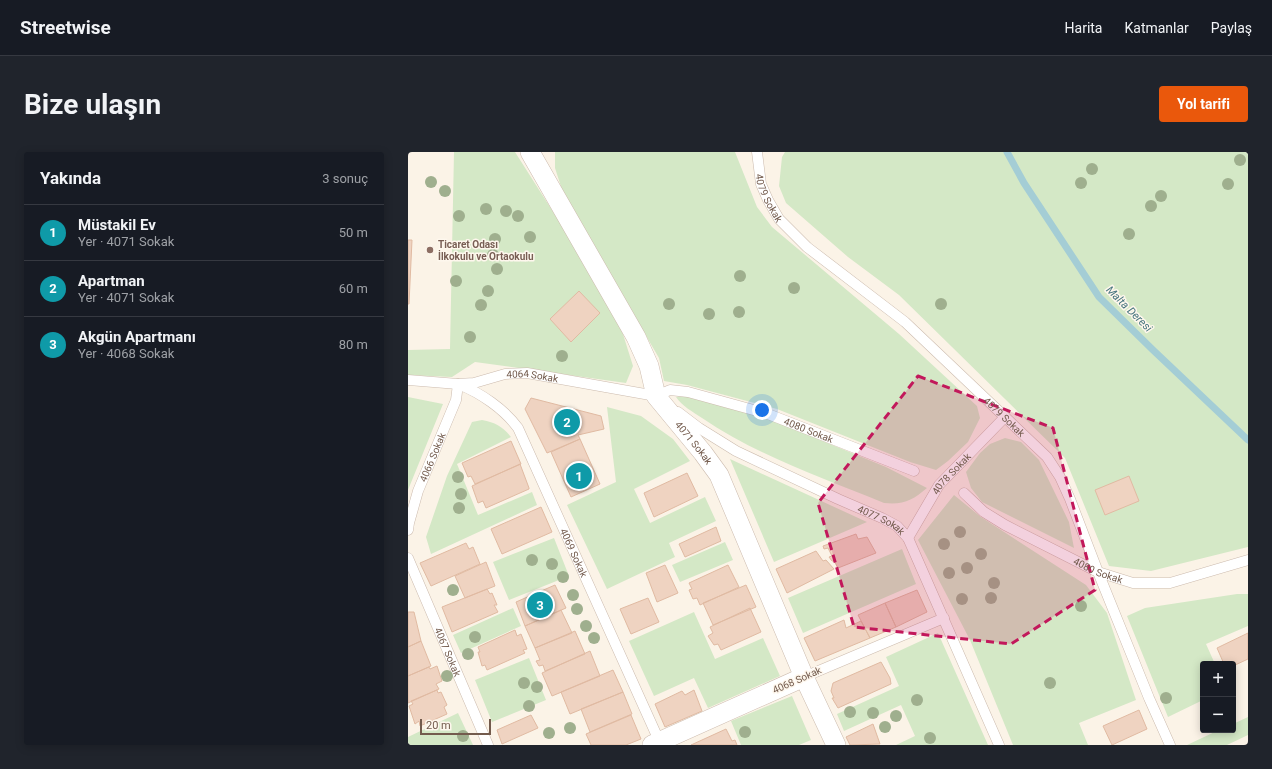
<!DOCTYPE html>
<html lang="tr">
<meta charset="utf-8">
<style>
:root{--surface:#171b24;--page:#20242c;--text:#f1f3f6;--muted:#9ea1a6;--line:#363941;--accent:#ea580c}
body{margin:0;font-family:Roboto,sans-serif;background:var(--page);color:var(--text)}
.controls{position:absolute;right:12px;bottom:12px;display:grid;overflow:hidden;border-radius:4px;box-shadow:0 2px 10px #0003}
.controls button{width:36px;height:36px;display:grid;place-items:center;padding:0;border:0;border-bottom:1px solid var(--line);background:var(--surface);color:var(--text);font:20px sans-serif}
.scale{position:absolute;left:12px;bottom:10px;width:71px;box-sizing:border-box;padding-left:4px;border:2px solid #735b4d;border-top:0;font-size:11px;line-height:14px;white-space:nowrap;color:#735b4d;-webkit-text-stroke:3px #fef7ed;paint-order:stroke}
.you{position:absolute;left:354px;top:258px;width:14px;height:14px;margin:-10px;border:3px solid #fff;border-radius:50%;background:#1a73e8;box-shadow:0 0 0 6px #1a73e833}
.badge{display:grid;place-items:center;width:26px;height:26px;border-radius:50%;background:var(--accent);color:#fff;font-size:13px;font-weight:700}
.pin{position:absolute;translate:-50% -50%;border:2px solid #fff;box-shadow:0 1px 4px #0006}
.list{margin:0;padding:0;list-style:none}
h2{display:flex;justify-content:space-between;align-items:center;height:52px;margin:0;padding:0 16px;font-size:17px}
h2 small{font-size:13px;font-weight:400;color:var(--muted)}
.list li{display:grid;grid-template-columns:26px 1fr auto;gap:12px;align-items:center;box-sizing:border-box;height:56px;padding:0 16px;border-top:1px solid var(--line)}
.list b{display:block;font-size:15px;white-space:nowrap}
.list p{margin:0;font-size:13px;white-space:nowrap;color:var(--muted)}
.list em{font-size:13px;font-style:normal;color:var(--muted)}
.map{position:relative;flex:none;width:840px;height:593px;overflow:hidden;border-radius:4px}
header{display:flex;align-items:center;gap:24px;box-sizing:border-box;height:56px;padding:0 20px;background:var(--surface);border-bottom:1px solid var(--line)}
header strong{font-size:19px}
nav{display:flex;gap:22px;margin-inline-start:auto;font-size:14px}
.intro{display:flex;align-items:center;justify-content:space-between;box-sizing:border-box;height:96px;padding:0 24px}
h1{margin:0;font-size:28px}
.button{padding:10px 18px;border-radius:4px;background:var(--accent);color:#fff;font-size:14px;font-weight:700}
main{display:flex;gap:24px;padding:0 24px}
aside{flex:1;background:var(--surface);border-radius:4px;box-shadow:0 2px 10px #0003}
.map>svg:first-child{display:block}
.grass{fill:#d4e8c6}
.lines{fill:none;stroke-linecap:round;stroke-linejoin:round}
.stream{stroke:#a4cdd5;stroke-width:7}
.building{fill:#efd3c1;stroke:#e0baa2}
.service-casing{stroke:#ccbbae;stroke-width:11}
.minor-casing{stroke:#ccbbae;stroke-width:20}
.service{stroke:#fff;stroke-width:10}
.minor{stroke:#fff;stroke-width:19}
.tree{fill:#9faf8e}
.marked{fill:#c2185b;fill-opacity:0.2;stroke:#c2185b;stroke-width:3;stroke-dasharray:8 5;stroke-linejoin:round}
.education-dot{fill:#8d6e63;stroke:#fef7ed;stroke-width:1.5}
.labels{text-anchor:middle;dominant-baseline:central;stroke-width:3;stroke-linejoin:round;paint-order:stroke}
.street-label{font-size:10px;fill:#735b4d;stroke:#fef7ed}
.education-label{font-size:10px;font-weight:bold;fill:#785e54;stroke:#fef7ed;text-anchor:start}
.water-label{font-size:11px;font-style:italic;fill:#45747e;stroke:#fef7ed}
</style>
<header>
<strong>Streetwise</strong>
<nav><a>Harita</a><a>Katmanlar</a><a>Paylaş</a></nav>
</header>
<div class="intro"><h1>Bize ulaşın</h1><a class="button">Yol tarifi</a></div>
<main>
<aside>
<h2>Yakında<small>3 sonuç</small></h2>
<ul class="list">
<li><span class="badge" style="background:#0f9aa8">1</span><div><b>Müstakil Ev</b><p>Yer · 4071 Sokak</p></div><em>50 m</em></li>
<li><span class="badge" style="background:#0f9aa8">2</span><div><b>Apartman</b><p>Yer · 4071 Sokak</p></div><em>60 m</em></li>
<li><span class="badge" style="background:#0f9aa8">3</span><div><b>Akgün Apartmanı</b><p>Yer · 4068 Sokak</p></div><em>80 m</em></li>
</ul>
</aside>
<div class="map">
<svg width="840" height="593" viewBox="0 0 840 593">
<rect width="100%" height="100%" fill="#fbf3e7"/>
<path class="grass" d="M46,0H107L149,66L214,179L225,214L218,231L67,210L44,225L0,223V198L42,197Z
M147,0H327L349,55L364,75L491,182L569,254L572,266L560,290L540,309L528,318L502,310L369,257L279,233L256,229L251,206L156,44L147,16Z
M377,0H840V395L743,419L701,414L657,306L491,143L440,105L378,51L371,34L374,5Z
M280,243L361,267L478,315L519,336C505,348 496,353 476,351C415,326 350,304 294,266C285,260 274,254 268,245Z
M0,245L35,252L0,338Z
M199,255L233,264L265,287L282,309L226,337L242,371L297,345L308,369L261,391L267,405L199,437L159,353L208,330Z
M74,268C88,271 94,274 103,285L49,312L70,363L124,340L129,353L23,402L18,385L39,324L64,270Z
M597,286L613,290L631,308L661,370L666,396L574,350L563,336L558,320L572,301L582,292Z
M322,307L459,370L366,410Z
M546,343L573,365L678,433L699,461L728,548L671,571L680,593H605L562,488L510,388Z
M146,386L161,424L101,448L85,410Z
M317,390L325,408L272,430L264,413Z
M494,397L508,432L395,481L380,446Z
M829,442H840V474L798,492L807,512H795V548L760,565L719,464L737,456Z
M105,456L113,474L53,501L45,483Z
M286,460L307,507L355,486L372,524L300,556L286,526L246,544L221,489Z
M530,481L580,593H488L507,584L493,553L436,579L429,562L491,534L478,505Z
M121,506L138,548L84,570L67,528Z
M384,544L403,588L391,593H333L323,569Z
M50,561L65,593H0V585Z
M840,565V583L819,593H779L811,578H825V572Z"/>
<g class="lines">
<path class="stream" d="M599,0L616,31L691,145L745,198L840,288"/>
</g>
<path class="building" d="M0,88H4L1,152H0Z
M171,139L192,161L163,190L142,167Z
M123,246L193,264L196,277L170,283L172,287L139,301L117,257Z
M172,287L192,332L163,345L143,300Z
M103,289L113,312L67,332L63,324L60,325L54,311Z
M112,312L121,336V337L78,356L75,349L70,351L64,334Z
M279,321L290,344L246,365L236,341Z
M721,324L731,349L697,363L687,338Z
M133,355L144,380L94,402L83,377Z
M308,375L313,389L277,405L271,392Z
M448,382L450,387L459,385L468,401L430,416L426,409H424L421,405L424,404L420,396L416,397L415,394Z
M58,391L61,397L65,395L72,412L23,434L12,411Z
M408,399L415,409L418,408L426,417L379,441L368,417Z
M78,410L87,434L57,446L47,424Z
M257,413L270,441L249,450L238,421Z
M320,413L331,435L292,453L289,446L285,447L281,438L284,437L281,431Z
M147,433L158,456L117,474L108,450Z
M338,433L348,455L305,473L295,451Z
M79,437L82,442L84,441L89,453H86L90,460L44,480L34,455Z
M509,438L519,460L488,475L477,451Z
M240,446L251,470L223,482L212,457Z
M477,451L488,475L462,486L450,463Z
M342,456L353,480L313,498L310,492L306,493L300,484L305,481L302,475Z
M153,458L164,481L127,496L117,474Z
M0,460H6L13,489L0,495Z
M436,468L438,476L453,469L462,486L407,509L396,486Z
M107,478L109,484L113,482L119,497L115,498L117,501L79,518L77,513L74,514L70,500H72L70,495Z
M167,479L177,502L137,519L135,513L131,514L128,509L132,508L127,496Z
M840,481V507L825,514V512H816L809,496Z
M13,489L23,514L0,524V495Z
M182,499L192,524L144,544L134,521Z
M473,510L482,526L483,532L430,556L424,546H426L423,539L425,531Z
M29,514L34,529L28,532L31,537L0,551V524L21,515L22,517Z
M205,518L215,540L162,562L153,540Z
M29,538L30,541L33,540L39,553L36,555L39,562L12,574L11,569L7,572L1,554L5,552L3,549Z
M286,538L294,559L257,575L247,552L274,539L277,543Z
M215,540L224,562L182,580L173,557Z
M731,558L739,577L704,593L695,574Z
M123,563L130,576L94,592L89,578Z
M223,563L233,587L218,593H183L178,582Z
M465,572L472,592L442,593L438,585Z
M318,577L324,589L327,588L329,593H283Z"/>
<g class="lines">
<defs>
<g id="service">
<path id="s1" d="M349,0L353,32L360,48L371,67L399,95L497,170L639,305L652,325L662,347L690,420L741,546L762,593"/>
<path id="s2" d="M0,228L50,232L66,231L97,222L119,221L248,244L251,246"/>
<path id="s3" d="M248,244L262,238L280,240L360,262L506,319"/>
<path id="s4" d="M270,260L291,276L328,299L430,347L474,366L489,374L500,386L591,593"/>
<path id="s5" d="M556,341L576,360L597,373L690,420L725,431H762L840,408"/>
<path id="s6" d="M0,378L1,371L10,339L48,248L50,232C73,241 96,257 110,276L253,593"/>
<path id="s7" d="M500,386L531,333L597,265"/>
<path id="s8" d="M0,406L80,593"/>
<path d="M396,525L536,466"/>
</g>
<g id="minor">
<path id="s9" d="M122,0L228,185L241,214L248,244L295,301L311,323L396,525L428,593"/>
<path d="M244,593L396,525"/>
</g>
</defs>
<use href="#service" class="service-casing"/>
<use href="#minor" class="minor-casing"/>
<use href="#service" class="service"/>
<use href="#minor" class="minor"/>
</g>
<g class="tree">
<circle cx="832" cy="8" r="6"/>
<circle cx="684" cy="17" r="6"/>
<circle cx="23" cy="30" r="6"/>
<circle cx="673" cy="31" r="6"/>
<circle cx="820" cy="32" r="6"/>
<circle cx="37" cy="39" r="6"/>
<circle cx="753" cy="44" r="6"/>
<circle cx="743" cy="54" r="6"/>
<circle cx="78" cy="57" r="6"/>
<circle cx="98" cy="59" r="6"/>
<circle cx="51" cy="64" r="6"/>
<circle cx="110" cy="64" r="6"/>
<circle cx="721" cy="82" r="6"/>
<circle cx="122" cy="85" r="6"/>
<circle cx="87" cy="87" r="6"/>
<circle cx="85" cy="103" r="6"/>
<circle cx="89" cy="117" r="6"/>
<circle cx="332" cy="124" r="6"/>
<circle cx="48" cy="129" r="6"/>
<circle cx="386" cy="136" r="6"/>
<circle cx="80" cy="139" r="6"/>
<circle cx="261" cy="152" r="6"/>
<circle cx="533" cy="152" r="6"/>
<circle cx="73" cy="153" r="6"/>
<circle cx="331" cy="160" r="6"/>
<circle cx="301" cy="162" r="6"/>
<circle cx="62" cy="185" r="6"/>
<circle cx="154" cy="204" r="6"/>
<circle cx="50" cy="325" r="6"/>
<circle cx="53" cy="342" r="6"/>
<circle cx="51" cy="356" r="6"/>
<circle cx="552" cy="380" r="6"/>
<circle cx="536" cy="392" r="6"/>
<circle cx="573" cy="402" r="6"/>
<circle cx="124" cy="408" r="6"/>
<circle cx="144" cy="412" r="6"/>
<circle cx="559" cy="416" r="6"/>
<circle cx="541" cy="421" r="6"/>
<circle cx="155" cy="425" r="6"/>
<circle cx="586" cy="431" r="6"/>
<circle cx="45" cy="438" r="6"/>
<circle cx="165" cy="443" r="6"/>
<circle cx="583" cy="446" r="6"/>
<circle cx="554" cy="447" r="6"/>
<circle cx="673" cy="454" r="6"/>
<circle cx="169" cy="457" r="6"/>
<circle cx="178" cy="474" r="6"/>
<circle cx="67" cy="485" r="6"/>
<circle cx="186" cy="486" r="6"/>
<circle cx="60" cy="502" r="6"/>
<circle cx="39" cy="524" r="6"/>
<circle cx="116" cy="531" r="6"/>
<circle cx="642" cy="531" r="6"/>
<circle cx="129" cy="535" r="6"/>
<circle cx="758" cy="546" r="6"/>
<circle cx="509" cy="548" r="6"/>
<circle cx="121" cy="554" r="6"/>
<circle cx="442" cy="560" r="6"/>
<circle cx="465" cy="561" r="6"/>
<circle cx="488" cy="564" r="6"/>
<circle cx="477" cy="575" r="6"/>
<circle cx="162" cy="576" r="6"/>
<circle cx="337" cy="580" r="6"/>
<circle cx="141" cy="581" r="6"/>
<circle cx="55" cy="584" r="6"/>
<circle cx="522" cy="586" r="6"/>
</g>
<path class="marked" d="M510,224L645,276L687,438L603,492L446,475L410,351Z"/>
<circle class="education-dot" cx="22" cy="98" r="4"/>
<g class="labels">
<g class="street-label">
<text stroke="none"><textPath href="#s1" startOffset="48">4079 Sokak</textPath></text>
<text stroke="none"><textPath href="#s2" startOffset="126">4064 Sokak</textPath></text>
<text stroke="none"><textPath href="#s1" startOffset="372">4079 Sokak</textPath></text>
<text stroke="none"><textPath href="#s3" startOffset="160">4080 Sokak</textPath></text>
<text stroke="none"><textPath href="#s9" startOffset="336">4071 Sokak</textPath></text>
<text stroke="none"><textPath href="#s6" startOffset="77">4066 Sokak</textPath></text>
<text stroke="none"><textPath href="#s7" startOffset="78">4078 Sokak</textPath></text>
<text stroke="none"><textPath href="#s4" startOffset="231">4077 Sokak</textPath></text>
<text stroke="none"><textPath href="#s6" startOffset="367">4069 Sokak</textPath></text>
<text stroke="none"><textPath href="#s5" startOffset="156">4080 Sokak</textPath></text>
<text stroke="none"><textPath href="#s8" startOffset="102">4067 Sokak</textPath></text>
<text transform="translate(389 528) rotate(-24)">4068 Sokak</text>
</g>
<g class="education-label">
<text x="30" y="92">Ticaret Odası<tspan x="30" dy="12">İlkokulu ve Ortaokulu</tspan></text>
</g>
<g class="water-label">
<text transform="translate(721 157) rotate(45)">Malta Deresi</text>
</g>
</g>
</svg>
<div class="controls">
<button>+</button>
<button>−</button>
</div>
<div class="scale">20 m</div>
<div class="you"></div>
<div class="pin badge" style="left:171px;top:324px;background:#0f9aa8">1</div>
<div class="pin badge" style="left:159px;top:270px;background:#0f9aa8">2</div>
<div class="pin badge" style="left:132px;top:453px;background:#0f9aa8">3</div>
</div>
</main>
